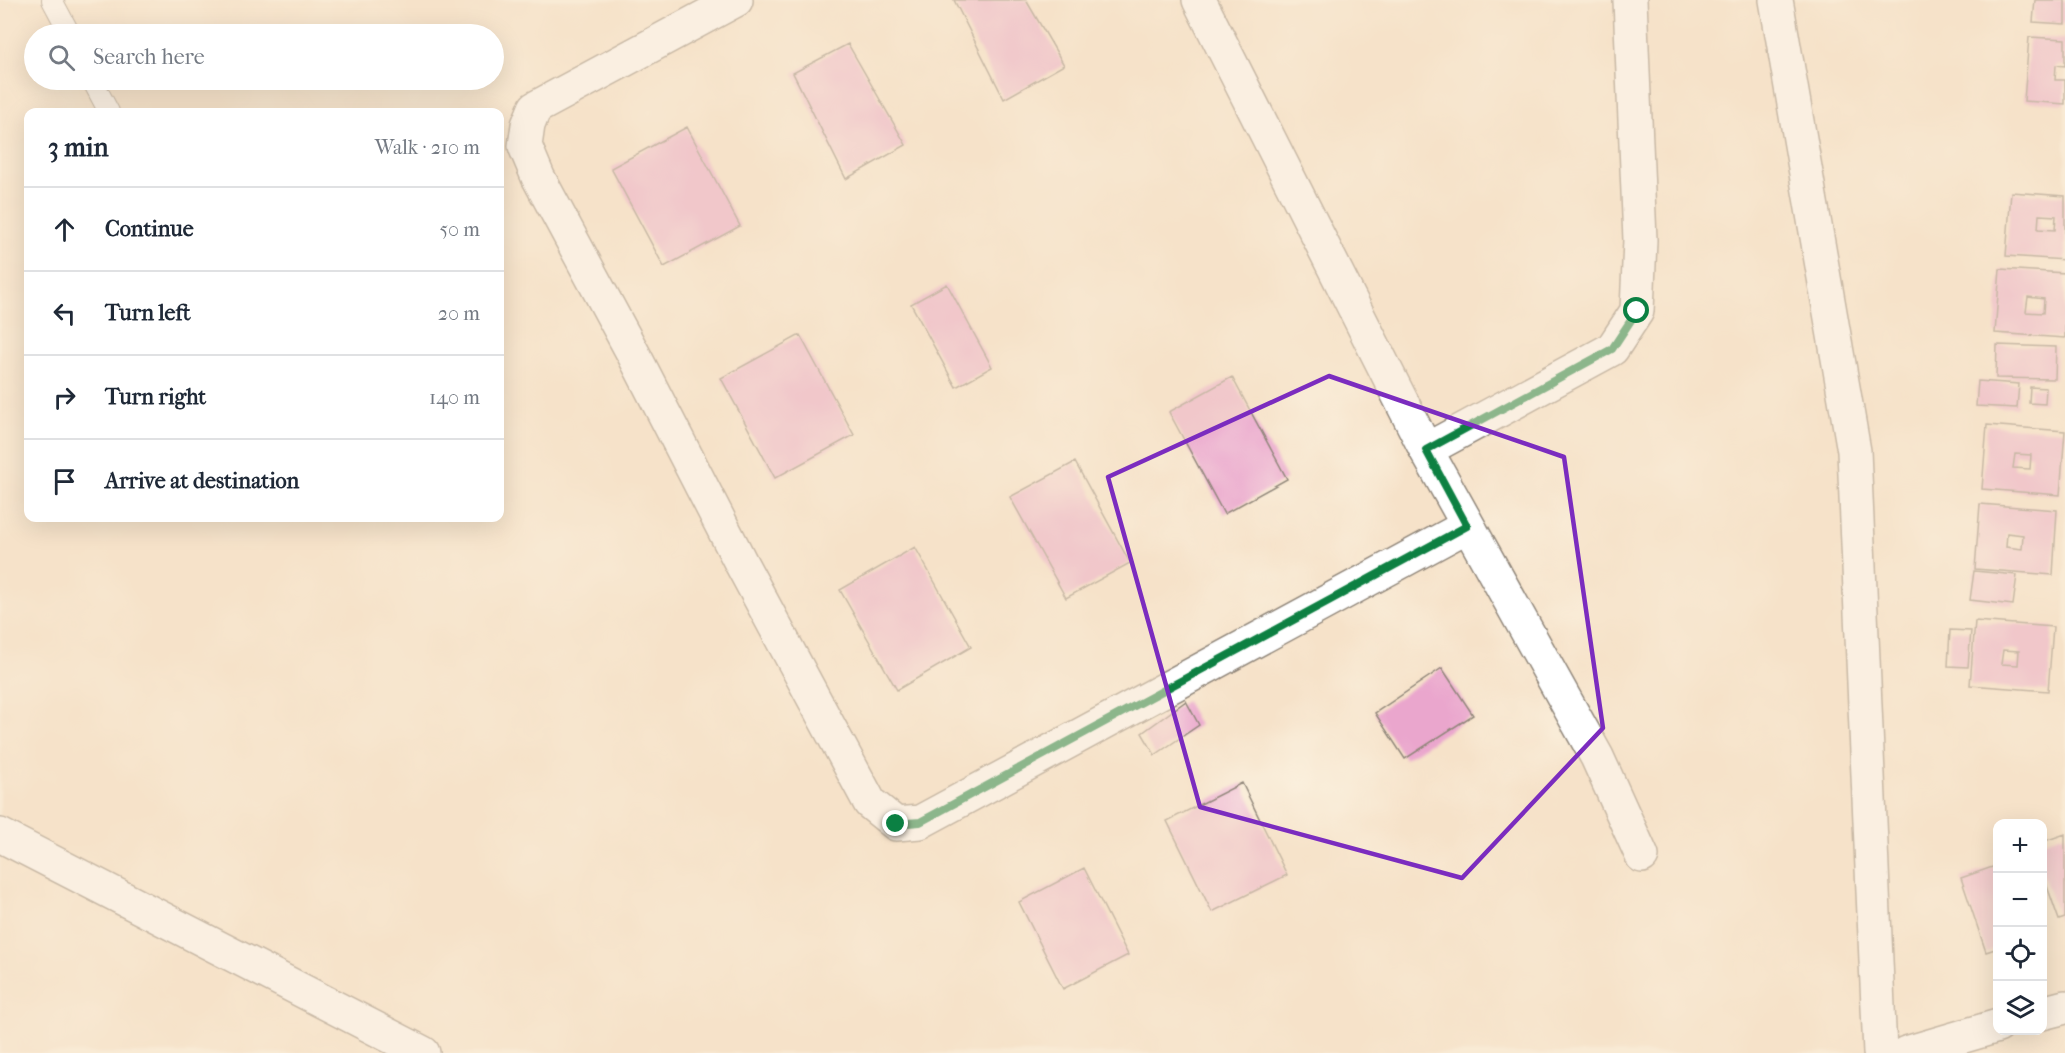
<!DOCTYPE html>
<meta charset="utf-8">
<style>
:root{--surface:#fff;--page:#f6f6f7;--text:#1f2937;--muted:#747a83;--line:#e0e1e3}
body{margin:0;font-family:"IM FELL French Canon",serif;background:var(--page);color:var(--text)}
.controls{position:absolute;right:18px;bottom:18px;display:grid;overflow:hidden;border-radius:12px;box-shadow:0 6px 24px #0002}
.controls button{width:54px;height:54px;display:grid;place-items:center;padding:0;border:0;border-bottom:2px solid var(--line);background:var(--surface);color:var(--text);font:30px sans-serif}
.stop{position:absolute;width:18px;height:18px;margin:-14px;border:4px solid #0b8043;border-radius:50%;background:#fff}
.stop.end{background:#0b8043;border-color:#fff;box-shadow:0 2px 6px #0008}
.list{margin:0;padding:0;list-style:none}
h2{display:flex;justify-content:space-between;align-items:center;height:78px;margin:0;padding:0 24px;font-size:26px}
h2 small{font-size:20px;font-weight:400;color:var(--muted)}
.list li{display:grid;grid-template-columns:39px 1fr auto;gap:18px;align-items:center;box-sizing:border-box;height:84px;padding:0 24px;border-top:2px solid var(--line)}
.list b{display:block;font-size:22px;white-space:nowrap}
.list em{font-size:20px;font-style:normal;color:var(--muted)}
.icon{flex:none;width:33px;height:33px;fill:none;stroke:currentColor;stroke-width:2;stroke-linecap:round;stroke-linejoin:round}
.map{position:relative;flex:none;width:2065px;height:1053px;overflow:hidden}
.search{position:absolute;background:var(--surface);box-shadow:0 6px 24px #0002;left:24px;top:24px;width:480px;height:66px;display:flex;align-items:center;gap:15px;box-sizing:border-box;padding:0 21px;border-radius:33px;color:var(--muted);font-size:22px}
.panel{position:absolute;background:var(--surface);box-shadow:0 6px 24px #0002;left:24px;top:108px;width:480px;height:414px;border-radius:12px}
.map>svg:first-child{display:block}
.building{fill:#eaa6cd;fill-rule:evenodd}
.lines{fill:none;stroke-linecap:round;stroke-linejoin:round}
.service-casing{stroke:#90867a;stroke-width:22}
.minor-casing{stroke:#90867a;stroke-width:36}
.service{stroke:#fff;stroke-width:20}
.minor{stroke:#fff;stroke-width:33}
.route{stroke:#0b8043;stroke-width:8}
.marked{fill:none;stroke:#7b2cbf;stroke-width:4.5;stroke-linejoin:round}
</style>
<div class="map">
<svg width="2065" height="1053" viewBox="0 0 2065 1053">
<rect width="100%" height="100%" fill="#fcf5e5"/>
<filter id="ink" filterUnits="userSpaceOnUse"><feTurbulence type="fractalNoise" baseFrequency=".0167" numOctaves="2"/><feDisplacementMap in="SourceGraphic" scale="12" xChannelSelector="R" yChannelSelector="G"/><feConvolveMatrix kernelMatrix="1 2 1 2 8 2 1 2 1" color-interpolation-filters="sRGB"/></filter>
<filter id="wash" filterUnits="userSpaceOnUse"><feTurbulence type="fractalNoise" baseFrequency=".008" numOctaves="4" result="noise"/><feDisplacementMap in="SourceGraphic" scale="24" xChannelSelector="R" yChannelSelector="G"/><feGaussianBlur stdDeviation="1.35" result="paint"/><feColorMatrix in="noise" values="0 0 0 0 0 0 0 0 0 0 0 0 0 0 0 0 0 1.4 0 .05"/><feComposite in="paint" operator="in"/></filter>
<g filter="url(#wash)">
<rect width="100%" height="100%" fill="#f6e2c9"/>
<g id="blocks">
<path class="building" d="M954,0H1026L1064,65L1004,99Z
M2035,0H2065V24L2033,22Z
M2029,37L2065,39V66L2056,65L2055,80H2065V104L2024,101Z
M848,44L906,145L846,179L793,73Z
M687,127L740,226L664,267L611,168Z
M2011,192L2065,196V260L2006,256ZM2039,215L2056,216L2055,230L2038,229Z
M2000,269L2065,273V338L1995,333ZM2028,297L2044,299L2043,313L2026,312Z
M947,284L992,367L956,387L911,304Z
M800,335L854,435L775,478L721,378Z
M1997,345L2056,347L2055,379L1996,378Z
M1232,377L1287,479L1224,514L1169,412Z
M1978,381L2019,384L2017,408L1976,406Z
M2030,387L2046,388L2045,404L2029,403Z
M1987,425L2065,431L2060,495L1982,489ZM2015,454L2031,455L2030,469L2013,468Z
M1075,462L1130,563L1066,598L1010,497Z
M1980,504L2057,510L2053,575L1975,569ZM2007,533L2023,535L2022,549L2006,547Z
M915,547L971,647L897,690L840,590Z
M1974,571L2017,575L2013,605L1970,600Z
M1975,621L2053,627L2048,691L1970,685ZM2003,650L2019,651L2018,665L2001,664Z
M1950,630L1971,631L1968,667L1948,666Z
M1442,668L1473,715L1405,759L1375,713Z
M1186,701L1199,725L1155,755L1142,733Z
M1242,783L1287,875L1212,912L1167,821Z
M2065,834V918L2059,920L2042,872V842Z
M1998,865V948L1986,952L1961,878Z
M1084,868L1128,955L1063,989L1019,902Z"/>
</g>
</g>
<g filter="url(#ink)">
<use href="#blocks" fill-opacity="0" stroke="#90867a" stroke-width="1.5"/>
<g class="lines">
<defs>
<path id="service" d="M52,0L70,34
M92,80L109,112"/>
<path id="minor" d="M736,0L535,108L528,125L525,146L538,177L634,355L741,563L870,803L896,824L920,822L1467,526
M1199,0L1426,450L1597,757L1642,856
M1776,0L1854,451L1880,1053
M1426,450L1612,349L1637,311L1640,240L1630,0
M0,835L423,1053
M2042,1013L2065,1007
M1906,1053L1998,1026"/>
</defs>
<use href="#service" class="service-casing"/>
<use href="#minor" class="minor-casing"/>
<use href="#service" class="service"/>
<use href="#minor" class="minor"/>
</g>
</g>
<g class="lines" filter="url(#ink)">
<path class="route" d="M896,824L920,822L1467,526L1426,450L1612,349L1637,311"/>
</g>
<path d="M0 0H2065V1053H0ZM1329,376L1564,457L1603,728L1462,878L1200,807L1108,477Z" fill="#f6e2c9" fill-opacity=".55" fill-rule="evenodd"/>
<path class="marked" d="M1329,376L1564,457L1603,728L1462,878L1200,807L1108,477Z"/>
</svg>
<div class="controls">
<button>+</button>
<button>−</button>
<button><svg class="icon" aria-label="locate" viewBox="0 0 24 24"><circle cx="12" cy="12" r="6"/><path d="M12 2v4M12 18v4M2 12h4M18 12h4"/></svg></button>
<button><svg class="icon" aria-label="layers" viewBox="0 0 24 24"><path d="M12 4l9 5-9 5-9-5zM3 14l9 5 9-5"/></svg></button>
</div>
<div class="stop" style="left:1637px;top:311px"></div>
<div class="stop end" style="left:896px;top:824px"></div>
<div class="search"><svg class="icon" aria-label="search" viewBox="0 0 24 24"><circle cx="10" cy="10" r="6"/><path d="M15 15l6 6"/></svg>Search here</div>
<section class="panel">
<h2>3 min<small>Walk · 210 m</small></h2>
<ul class="list">
<li><svg class="icon" aria-label="ahead" viewBox="0 0 24 24"><path d="M12 20V5M6 11l6-6 6 6"/></svg><div><b>Continue</b></div><em>50 m</em></li>
<li><svg class="icon" aria-label="left" viewBox="0 0 24 24"><path d="M17 20v-9H6M10 6l-5 5 5 5"/></svg><div><b>Turn left</b></div><em>20 m</em></li>
<li><svg class="icon" aria-label="right" viewBox="0 0 24 24"><path d="M7 20v-9h11M14 6l5 5-5 5"/></svg><div><b>Turn right</b></div><em>140 m</em></li>
<li><svg class="icon" aria-label="arrive" viewBox="0 0 24 24"><path d="M6 21V4h12l-3 4 3 4H6"/></svg><div><b>Arrive at destination</b></div></li>
</ul>
</section>
</div>
